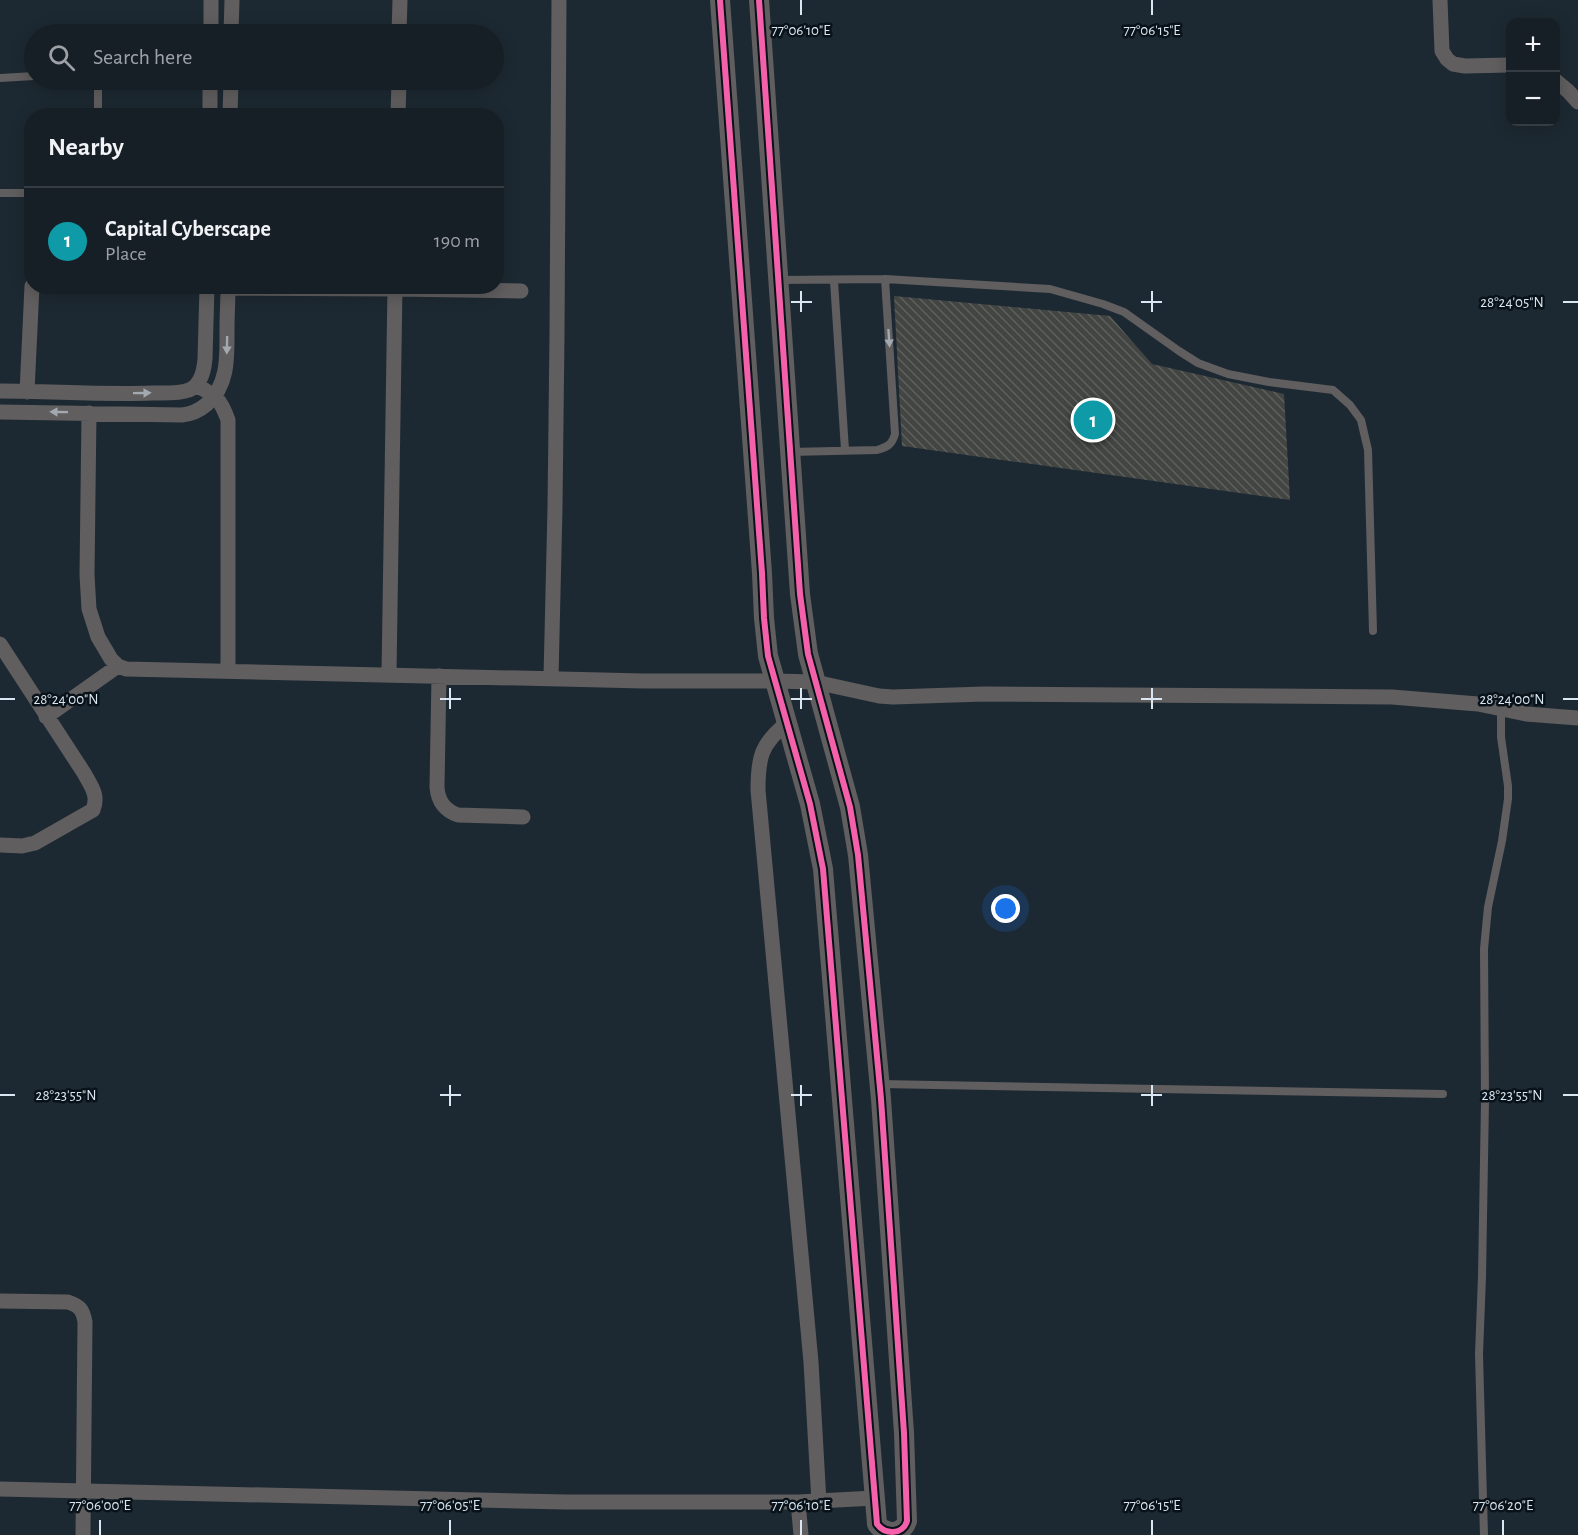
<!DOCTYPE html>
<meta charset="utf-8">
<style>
:root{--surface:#161f26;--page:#1f272e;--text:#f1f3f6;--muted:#9ea2a7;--line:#353d43;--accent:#98a4af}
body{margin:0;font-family:"Alegreya Sans",sans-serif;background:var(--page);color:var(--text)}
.controls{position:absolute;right:18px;top:18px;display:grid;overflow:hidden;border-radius:12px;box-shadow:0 3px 15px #0003}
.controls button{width:54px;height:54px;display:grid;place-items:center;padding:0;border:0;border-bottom:2px solid var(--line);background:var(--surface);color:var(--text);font:30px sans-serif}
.you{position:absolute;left:1006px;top:909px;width:21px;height:21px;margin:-15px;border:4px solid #fff;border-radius:50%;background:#1a73e8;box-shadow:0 0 0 9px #1a73e833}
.badge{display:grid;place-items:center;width:39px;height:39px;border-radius:50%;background:var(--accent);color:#fff;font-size:20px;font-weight:700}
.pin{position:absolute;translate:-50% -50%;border:3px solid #fff;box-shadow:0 2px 6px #0006}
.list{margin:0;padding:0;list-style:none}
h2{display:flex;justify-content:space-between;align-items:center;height:78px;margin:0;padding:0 24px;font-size:26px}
h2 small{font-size:20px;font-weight:400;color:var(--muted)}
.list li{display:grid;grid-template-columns:39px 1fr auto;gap:18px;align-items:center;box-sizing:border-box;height:108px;padding:0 24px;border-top:2px solid var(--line)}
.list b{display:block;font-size:22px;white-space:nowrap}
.list p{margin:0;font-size:20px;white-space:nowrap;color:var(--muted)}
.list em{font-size:20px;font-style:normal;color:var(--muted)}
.icon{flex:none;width:33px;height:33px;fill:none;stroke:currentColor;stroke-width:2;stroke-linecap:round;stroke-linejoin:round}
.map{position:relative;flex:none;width:1578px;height:1535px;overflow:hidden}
.search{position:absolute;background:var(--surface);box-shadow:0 3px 15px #0003;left:24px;top:24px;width:480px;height:66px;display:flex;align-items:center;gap:15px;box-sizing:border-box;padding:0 21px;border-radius:33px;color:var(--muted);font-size:22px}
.panel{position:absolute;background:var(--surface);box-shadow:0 3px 15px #0003;left:24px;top:108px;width:480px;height:186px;border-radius:24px}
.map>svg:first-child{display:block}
.building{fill:url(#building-back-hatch)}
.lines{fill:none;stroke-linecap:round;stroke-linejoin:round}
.service{stroke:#605e5f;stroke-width:8}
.minor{stroke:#605e5f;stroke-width:15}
.tertiary{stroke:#605e5f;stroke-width:20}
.cycleway-casing{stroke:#091219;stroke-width:10}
.cycleway{stroke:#f560ab;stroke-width:6}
.oneway{fill:#a3a9b0}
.ticks{fill:none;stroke:#dae7f2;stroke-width:2}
.ticks-label{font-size:15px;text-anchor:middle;fill:#dae7f2;stroke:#091219;stroke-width:5;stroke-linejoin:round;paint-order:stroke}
</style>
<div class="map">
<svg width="1578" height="1535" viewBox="0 0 1578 1535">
<defs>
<pattern id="building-back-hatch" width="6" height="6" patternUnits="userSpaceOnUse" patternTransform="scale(1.5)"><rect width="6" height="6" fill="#434542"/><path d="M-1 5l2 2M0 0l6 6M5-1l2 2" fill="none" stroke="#5e605e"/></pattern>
</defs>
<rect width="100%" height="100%" fill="#1d2932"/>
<path class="building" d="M894,296L1110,316L1152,364L1284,394L1290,500L902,446Z"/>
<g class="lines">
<path class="service" d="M0,78L34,76
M95,80L98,85V116
M0,193H32
M780,280L885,279L1050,289L1103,304L1124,312L1179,351L1198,363L1228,374L1269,382L1333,390L1350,405L1361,420L1368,450L1373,631
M834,281L845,450
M790,452L877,450C887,447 892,445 895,434L885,279
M880,1084L1443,1094
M1484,1535L1479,1354L1482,1277L1485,1101L1484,949L1488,907L1502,841L1508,799V786L1501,737V708"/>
<path class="minor" d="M1440,0L1442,51L1447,59L1453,64L1465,66L1510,65
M211,34V0
M231,34L232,0
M399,34L400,0
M1556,81L1568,91L1578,102
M210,116V80
M230,116L231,80
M398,116L399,80
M228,288L395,289L521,291
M196,385C216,396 220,398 228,420V671
M0,391C51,391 102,395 152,393C164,393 178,394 189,390C201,385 204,371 205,359L207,286
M27,392L32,286
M0,412L182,415C192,414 200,410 207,404C229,384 227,356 227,329C227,315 228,301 228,286
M89,413L87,575L89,609L98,637L111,659L118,666L126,669L644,681H774L815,682L879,696L893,697L984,694L1392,697L1478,704L1526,714L1578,718
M0,644L84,773C91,786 99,795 93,810L35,843L22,846L0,845
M389,674L395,286
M439,676L437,787C438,801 444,810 458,815L523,817
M551,678L555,507L557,335L559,0
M46,717L118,666
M787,723C761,744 758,757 758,790L811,1362L819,1502
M0,1301L68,1302C80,1306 83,1310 85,1322L83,1535
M0,1489L566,1502H798L875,1498
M798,1502L801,1535"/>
<path class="tertiary" d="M720,0L762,573L764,618L768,656L810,804L823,869L877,1524C885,1535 903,1535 907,1521L904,1433L881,1099L858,855L850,807L808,654L800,594L759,0"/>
<defs>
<path id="cycleway" d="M720,0L762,573L764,618L768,656L810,804L823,869L877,1524C885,1535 903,1535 907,1521L904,1433L881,1099L858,855L850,807L808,654L800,594L759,0"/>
</defs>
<use href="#cycleway" class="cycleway-casing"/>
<use href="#cycleway" class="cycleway"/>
</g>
<defs><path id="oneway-solid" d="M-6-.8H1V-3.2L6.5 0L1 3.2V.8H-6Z" transform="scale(1.5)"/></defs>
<g class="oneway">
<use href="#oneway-solid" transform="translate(889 338) rotate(86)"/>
<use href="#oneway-solid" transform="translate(227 345) rotate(91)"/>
<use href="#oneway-solid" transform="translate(142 393) rotate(-1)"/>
<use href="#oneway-solid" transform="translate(59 412) rotate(-179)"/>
</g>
<path class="ticks" d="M801,0V15M1152,0V15M801,291V312M1152,291V312M791,302H812M1141,302H1162M1563,302H1578M450,688V709M801,688V709M1152,688V709M0,699H15M440,699H461M791,699H812M1141,699H1162M1563,699H1578M450,1085V1106M801,1085V1106M1152,1085V1106M0,1095H15M440,1095H461M791,1095H812M1141,1095H1162M1563,1095H1578M100,1520V1535M450,1520V1535M801,1520V1535M1152,1520V1535M1503,1520V1535"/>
<g class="ticks-label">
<text x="801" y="35">77°06'10"E</text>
<text x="1152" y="35">77°06'15"E</text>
<text x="1512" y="307">28°24'05"N</text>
<text x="66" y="704">28°24'00"N</text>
<text x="1512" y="704">28°24'00"N</text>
<text x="66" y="1100">28°23'55"N</text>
<text x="1512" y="1100">28°23'55"N</text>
<text x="100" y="1510">77°06'00"E</text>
<text x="450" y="1510">77°06'05"E</text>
<text x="801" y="1510">77°06'10"E</text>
<text x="1152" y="1510">77°06'15"E</text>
<text x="1503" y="1510">77°06'20"E</text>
</g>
</svg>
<div class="controls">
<button>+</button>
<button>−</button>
</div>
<div class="you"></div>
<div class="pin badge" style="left:1093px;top:420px;background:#0f9aa8">1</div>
<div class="search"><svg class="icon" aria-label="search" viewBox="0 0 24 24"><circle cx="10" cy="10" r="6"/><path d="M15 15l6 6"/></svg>Search here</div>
<section class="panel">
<h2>Nearby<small></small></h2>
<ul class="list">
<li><span class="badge" style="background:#0f9aa8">1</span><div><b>Capital Cyberscape</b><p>Place</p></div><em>190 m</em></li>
</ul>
</section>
</div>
